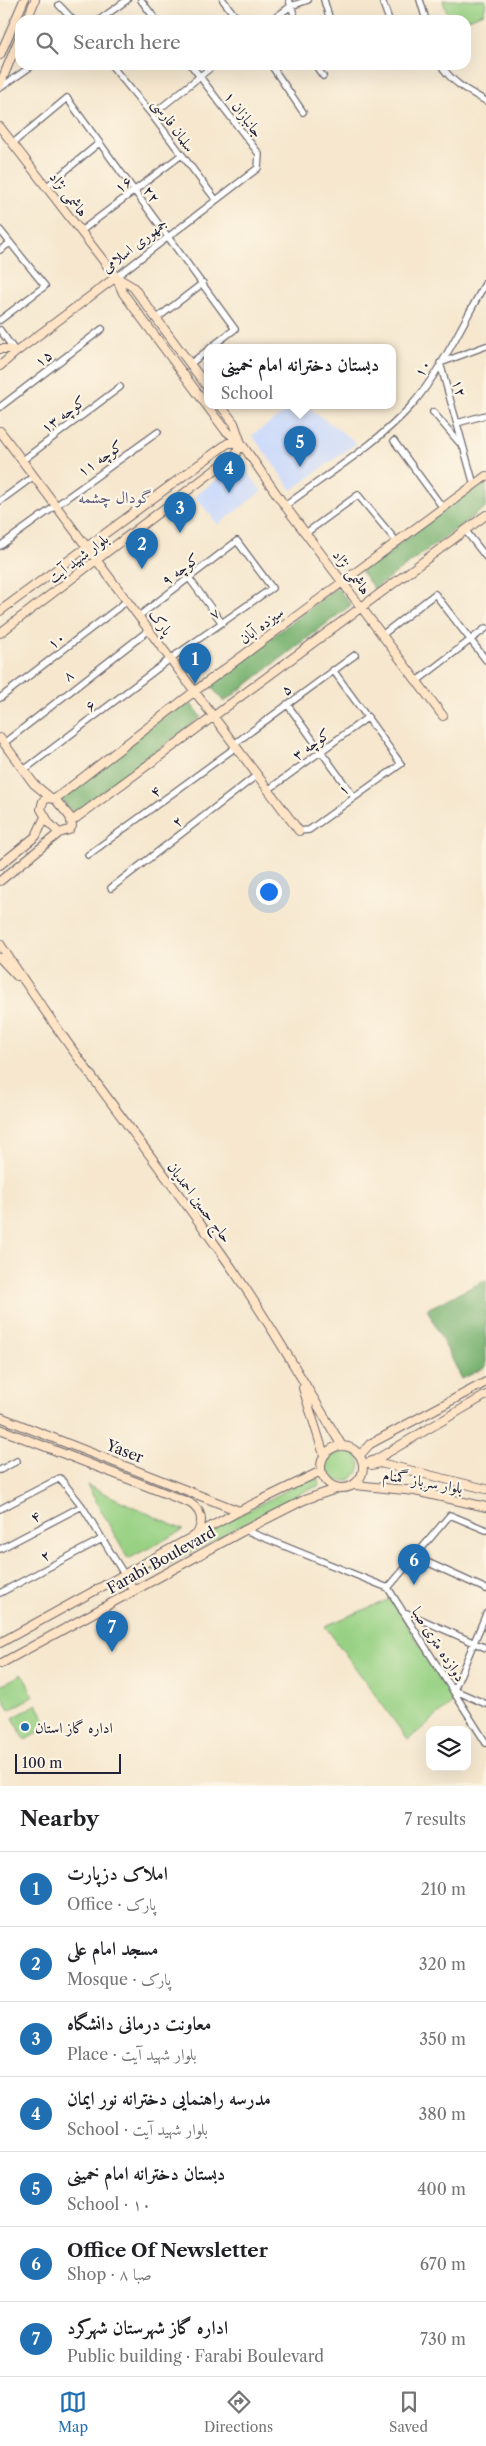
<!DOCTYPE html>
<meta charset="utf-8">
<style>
:root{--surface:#fff;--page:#f2f2f2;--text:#202124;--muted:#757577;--line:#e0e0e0;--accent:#1f6fb2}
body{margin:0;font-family:"Libre Caslon Text",Amiri,serif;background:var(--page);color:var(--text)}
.controls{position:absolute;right:15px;bottom:15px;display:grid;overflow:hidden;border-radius:10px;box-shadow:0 5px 20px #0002}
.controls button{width:45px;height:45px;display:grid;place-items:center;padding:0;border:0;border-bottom:1px solid var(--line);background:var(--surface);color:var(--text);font:25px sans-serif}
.scale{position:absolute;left:15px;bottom:12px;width:106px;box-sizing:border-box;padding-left:5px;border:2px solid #22223b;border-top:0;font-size:14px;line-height:18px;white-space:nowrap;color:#22223b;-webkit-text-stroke:4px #fcf5e5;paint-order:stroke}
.you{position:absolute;left:268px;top:891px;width:18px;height:18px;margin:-12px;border:4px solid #fff;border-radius:50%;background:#1a73e8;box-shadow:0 0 0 8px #1a73e833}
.badge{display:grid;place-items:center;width:32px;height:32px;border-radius:50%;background:var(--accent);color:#fff;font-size:16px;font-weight:700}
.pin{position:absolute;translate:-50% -41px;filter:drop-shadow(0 1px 2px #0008)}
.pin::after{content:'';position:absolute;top:26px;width:18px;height:15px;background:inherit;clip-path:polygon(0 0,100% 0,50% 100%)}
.popup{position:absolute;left:204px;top:344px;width:192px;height:65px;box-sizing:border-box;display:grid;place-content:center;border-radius:10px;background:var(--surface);filter:drop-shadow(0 1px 4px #0005);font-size:16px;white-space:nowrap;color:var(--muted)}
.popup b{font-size:19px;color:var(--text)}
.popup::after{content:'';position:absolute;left:50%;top:100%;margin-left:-10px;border:10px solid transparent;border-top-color:var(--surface)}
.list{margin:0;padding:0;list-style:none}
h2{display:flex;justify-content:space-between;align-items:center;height:65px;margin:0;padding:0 20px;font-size:21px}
h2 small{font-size:16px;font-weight:400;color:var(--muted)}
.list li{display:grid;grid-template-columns:32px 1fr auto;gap:15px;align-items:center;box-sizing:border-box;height:75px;padding:0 20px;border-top:1px solid var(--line)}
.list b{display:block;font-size:19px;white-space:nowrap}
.list p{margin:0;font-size:16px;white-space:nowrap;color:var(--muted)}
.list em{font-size:16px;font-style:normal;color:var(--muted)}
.icon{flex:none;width:28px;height:28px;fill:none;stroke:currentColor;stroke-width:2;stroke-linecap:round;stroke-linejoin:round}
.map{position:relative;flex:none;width:486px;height:1786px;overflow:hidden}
.search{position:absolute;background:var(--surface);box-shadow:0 5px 20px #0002;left:15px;right:15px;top:15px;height:55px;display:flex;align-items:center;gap:12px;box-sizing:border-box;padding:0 18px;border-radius:15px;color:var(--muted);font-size:19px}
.sheet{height:590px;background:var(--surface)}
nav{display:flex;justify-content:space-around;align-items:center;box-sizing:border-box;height:70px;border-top:1px solid var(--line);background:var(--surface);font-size:14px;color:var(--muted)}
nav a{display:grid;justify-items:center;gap:2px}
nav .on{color:var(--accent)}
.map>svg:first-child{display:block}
.built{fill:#cddbfa}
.green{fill:#98d184;stroke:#5d7a60}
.forest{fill:#7ab372;stroke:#4e6a56}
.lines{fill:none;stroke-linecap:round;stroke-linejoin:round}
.street-casing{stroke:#6c676e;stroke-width:8}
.secondary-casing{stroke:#6c676e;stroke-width:10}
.street{stroke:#fff;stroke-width:5.5}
.secondary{stroke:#ffe4c6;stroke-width:8}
.poi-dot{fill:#1f6fb2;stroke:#fcf5e5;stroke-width:2}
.labels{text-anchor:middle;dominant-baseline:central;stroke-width:4.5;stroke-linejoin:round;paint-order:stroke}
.street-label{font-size:15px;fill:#22223b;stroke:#fcf5e5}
.poi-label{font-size:15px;fill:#22223b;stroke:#fcf5e5;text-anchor:start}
.neighbourhood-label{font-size:16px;fill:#5a5879;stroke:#fcf5e5}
</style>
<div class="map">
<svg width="486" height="1786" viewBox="0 0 486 1786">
<rect width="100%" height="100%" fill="#fcf5e5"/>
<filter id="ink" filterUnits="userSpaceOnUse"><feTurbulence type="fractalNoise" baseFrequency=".02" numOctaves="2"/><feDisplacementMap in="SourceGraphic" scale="10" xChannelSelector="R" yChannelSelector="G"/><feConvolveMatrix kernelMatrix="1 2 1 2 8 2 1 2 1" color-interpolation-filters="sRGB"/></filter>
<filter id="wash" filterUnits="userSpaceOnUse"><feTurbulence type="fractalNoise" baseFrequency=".0096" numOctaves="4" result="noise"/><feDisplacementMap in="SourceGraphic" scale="20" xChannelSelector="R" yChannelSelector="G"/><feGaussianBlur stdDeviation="1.12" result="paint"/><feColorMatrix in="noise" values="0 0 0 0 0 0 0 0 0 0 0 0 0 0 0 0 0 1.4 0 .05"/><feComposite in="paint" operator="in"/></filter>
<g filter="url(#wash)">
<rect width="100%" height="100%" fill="#f6e7ce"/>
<path class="built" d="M294,406H306L357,443L292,490L252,435Z
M236,465H242L262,491L218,525L195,496Z"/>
<path class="green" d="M443,0H486L484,13L466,20H449Z
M326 1464a17 17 0 1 1 34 0a17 17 0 1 1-34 0Z
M317,1476L319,1486L309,1489L154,1572L148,1563L304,1481Z
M87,1485L183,1530L128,1559Z
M390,1599L456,1700L408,1740L325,1626Z
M22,1674L34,1696L10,1710L0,1692V1686Z
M37,1704L49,1727L25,1740L13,1718Z"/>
<path class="forest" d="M486,480V507L374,589L361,571Z
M337,587L351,605L224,702L210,685Z
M187,699L201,717L74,815L60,797Z
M486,1280V1367L462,1379L427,1309Z"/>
</g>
<g filter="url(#ink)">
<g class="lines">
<defs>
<path id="street" d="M141,0L156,20
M223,0L238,20
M289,0L296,20
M324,0L330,20
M382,0L389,20
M420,0L426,20
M59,5L73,20
M99,20L127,0
M272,20L291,6L308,0
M111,65L152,115L216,200
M271,65L303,112
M315,65L323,76
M441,65C452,83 468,91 486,101
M0,88L33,65
M152,115L214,65
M13,143L67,98L235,329L210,348
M46,187L99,143
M0,230L45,286L0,320
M81,231L180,156
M0,250L10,243
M116,277L258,168L259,154L191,65
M156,319L203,283
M0,330L16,352
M190,364L208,350
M0,407L102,329
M433,412L463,447
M457,423L486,415
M394,441L443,508
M23,460L120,387
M474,485L440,363L486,346
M0,501L34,476
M285,506C327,474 376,445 411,406C440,373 464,321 486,282
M465,530L486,557
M306,533L358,495L397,542
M0,546L158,432
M189,578L222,623
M382,635L435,594L486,660
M417,681L486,628
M0,698L127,601
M287,704L354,797
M4,743L149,630
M234,744L355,655
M24,770L170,659L272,588L237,541L139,616
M268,790L368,717
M299,831L309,830L401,764L333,670
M88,855L236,747
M111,888L257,775
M0,1470L17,1461
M0,1509L60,1478L82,1506L124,1574
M245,1530L388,1588L486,1743
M0,1549L82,1506
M416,1557L486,1589
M388,1588L450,1515L486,1530
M0,1593L102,1539
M402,1611L486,1648
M486,1614L454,1690L486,1704"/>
<path id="secondary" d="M27,20L35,0
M0,55L24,0
M0,85L20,36
M0,127L116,277L123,293L225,430L241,443
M116,277L133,287L208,388
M0,349H9L16,352
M0,366L16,352L116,277
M221,406L234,423L241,443L285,506L443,716
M0,431L299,831
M0,611L228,443H241
M0,633L236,454L241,443
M0,738L34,784L51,798
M48,798L55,799L70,817L72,826L69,830L59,833L49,823L41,809L43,801Z
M55,799L195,691L486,476
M72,821L486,515
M0,865L36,836L45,817
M0,881L59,833
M0,944C69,1051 148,1150 222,1254C266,1316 303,1381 342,1446
M0,958L17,976
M303,1388L324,1455
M0,1417L239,1511
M0,1429L190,1503C202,1511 204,1521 197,1534
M321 1467a21 21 0 1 1 42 0a21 21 0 1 1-42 0Z
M360,1455L370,1444L486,1382
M364,1464L375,1460L486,1395
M372,1465L380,1463L486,1489
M355,1485L415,1491L486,1507
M124,1574L134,1591
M0,1643L239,1511L321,1471
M0,1664L245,1530L304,1500L339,1488"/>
</defs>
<use href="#street" class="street-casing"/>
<use href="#secondary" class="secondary-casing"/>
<use href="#street" class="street"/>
<use href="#secondary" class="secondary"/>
</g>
</g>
<circle class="poi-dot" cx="25" cy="1727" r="5"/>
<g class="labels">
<g class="street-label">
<text transform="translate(244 114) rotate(53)">جانبازان ۱</text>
<text transform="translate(174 125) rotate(54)">سلمان فارسی</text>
<text transform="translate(123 184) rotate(-37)">۱۶</text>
<text transform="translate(69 194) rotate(52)">هاشمی نژاد</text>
<text transform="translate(152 194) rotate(54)">۲۲</text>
<text transform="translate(134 245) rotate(-38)">جمهوری اسلامی</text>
<text transform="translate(43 358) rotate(-38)">۱۵</text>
<text transform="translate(422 368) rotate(-56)">۱۰</text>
<text transform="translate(460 388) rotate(74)">۱۲</text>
<text transform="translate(63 414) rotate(-37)">کوچه ۱۳</text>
<text transform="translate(100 458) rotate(-35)">کوچه ۱۱</text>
<text transform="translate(78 558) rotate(-37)">بلوار شهید آیت</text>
<text transform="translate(180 569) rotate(-37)">کوچه ۹</text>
<text transform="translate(352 572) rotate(53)">هاشمی نژاد</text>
<text transform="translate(214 613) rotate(-35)">۷</text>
<text transform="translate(161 622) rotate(53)">پارک</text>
<text transform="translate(261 625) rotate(-37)">سیزده آبان</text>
<text transform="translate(56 640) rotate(-37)">۱۰</text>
<text transform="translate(68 675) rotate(-37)">۸</text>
<text transform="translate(286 689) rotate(-36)">۵</text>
<text transform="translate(90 705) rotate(-37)">۶</text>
<text transform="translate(311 744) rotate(-36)">کوچه ۳</text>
<text transform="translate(343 789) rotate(-36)">۱</text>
<text transform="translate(155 791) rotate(-36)">۴</text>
<text transform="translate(177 821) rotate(-38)">۲</text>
<text transform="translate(200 1202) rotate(53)">حاج حسین احمدیان</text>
<text transform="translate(125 1451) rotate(21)">Yaser</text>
<text transform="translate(423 1481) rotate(10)">بلوار سرباز گمنام</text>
<text transform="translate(35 1516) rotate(-28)">۴</text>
<text transform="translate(45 1555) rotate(-28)">۲</text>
<text transform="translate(161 1560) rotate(-29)">Farabi Boulevard</text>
<text transform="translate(439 1644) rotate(57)">دوازده متری صبا</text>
</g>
<g class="poi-label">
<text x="35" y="1727">اداره گاز استان</text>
</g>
<g class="neighbourhood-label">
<text x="115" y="497">گودال چشمه</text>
</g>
</g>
</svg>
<div class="controls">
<button><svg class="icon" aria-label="layers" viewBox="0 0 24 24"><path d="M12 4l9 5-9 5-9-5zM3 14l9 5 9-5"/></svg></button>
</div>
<div class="scale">100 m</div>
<div class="you"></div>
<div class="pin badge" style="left:195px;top:684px">1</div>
<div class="pin badge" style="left:142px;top:569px">2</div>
<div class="pin badge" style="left:180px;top:533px">3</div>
<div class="pin badge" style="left:229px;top:493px">4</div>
<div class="pin badge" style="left:300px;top:467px">5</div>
<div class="popup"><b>دبستان دخترانه امام خمینی</b>School</div>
<div class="pin badge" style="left:414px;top:1585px">6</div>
<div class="pin badge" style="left:112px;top:1652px">7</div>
<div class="search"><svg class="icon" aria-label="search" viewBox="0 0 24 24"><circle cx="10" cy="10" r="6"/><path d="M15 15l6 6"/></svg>Search here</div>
</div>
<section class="sheet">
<h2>Nearby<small>7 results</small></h2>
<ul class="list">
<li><span class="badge">1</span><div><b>املاک دزپارت</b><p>Office · پارک</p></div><em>210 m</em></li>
<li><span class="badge">2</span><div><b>مسجد امام علی</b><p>Mosque · پارک</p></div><em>320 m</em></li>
<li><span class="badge">3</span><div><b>معاونت درمانی دانشگاه</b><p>Place · بلوار شهید آیت</p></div><em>350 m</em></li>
<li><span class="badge">4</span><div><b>مدرسه راهنمایی دخترانه نور ایمان</b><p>School · بلوار شهید آیت</p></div><em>380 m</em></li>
<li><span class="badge">5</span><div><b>دبستان دخترانه امام خمینی</b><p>School · ۱۰</p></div><em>400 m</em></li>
<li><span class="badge">6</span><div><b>Office Of Newsletter</b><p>Shop · صبا ۸</p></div><em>670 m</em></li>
<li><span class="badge">7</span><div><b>اداره گاز شهرستان شهرکرد</b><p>Public building · Farabi Boulevard</p></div><em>730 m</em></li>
</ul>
</section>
<nav>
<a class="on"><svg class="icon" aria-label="map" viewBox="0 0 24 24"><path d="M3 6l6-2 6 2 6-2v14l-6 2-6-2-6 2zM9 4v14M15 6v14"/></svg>Map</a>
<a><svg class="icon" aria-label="directions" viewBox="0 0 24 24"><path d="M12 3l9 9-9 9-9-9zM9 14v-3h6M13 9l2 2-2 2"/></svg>Directions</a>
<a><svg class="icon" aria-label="saved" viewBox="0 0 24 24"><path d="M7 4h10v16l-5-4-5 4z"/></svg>Saved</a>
</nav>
